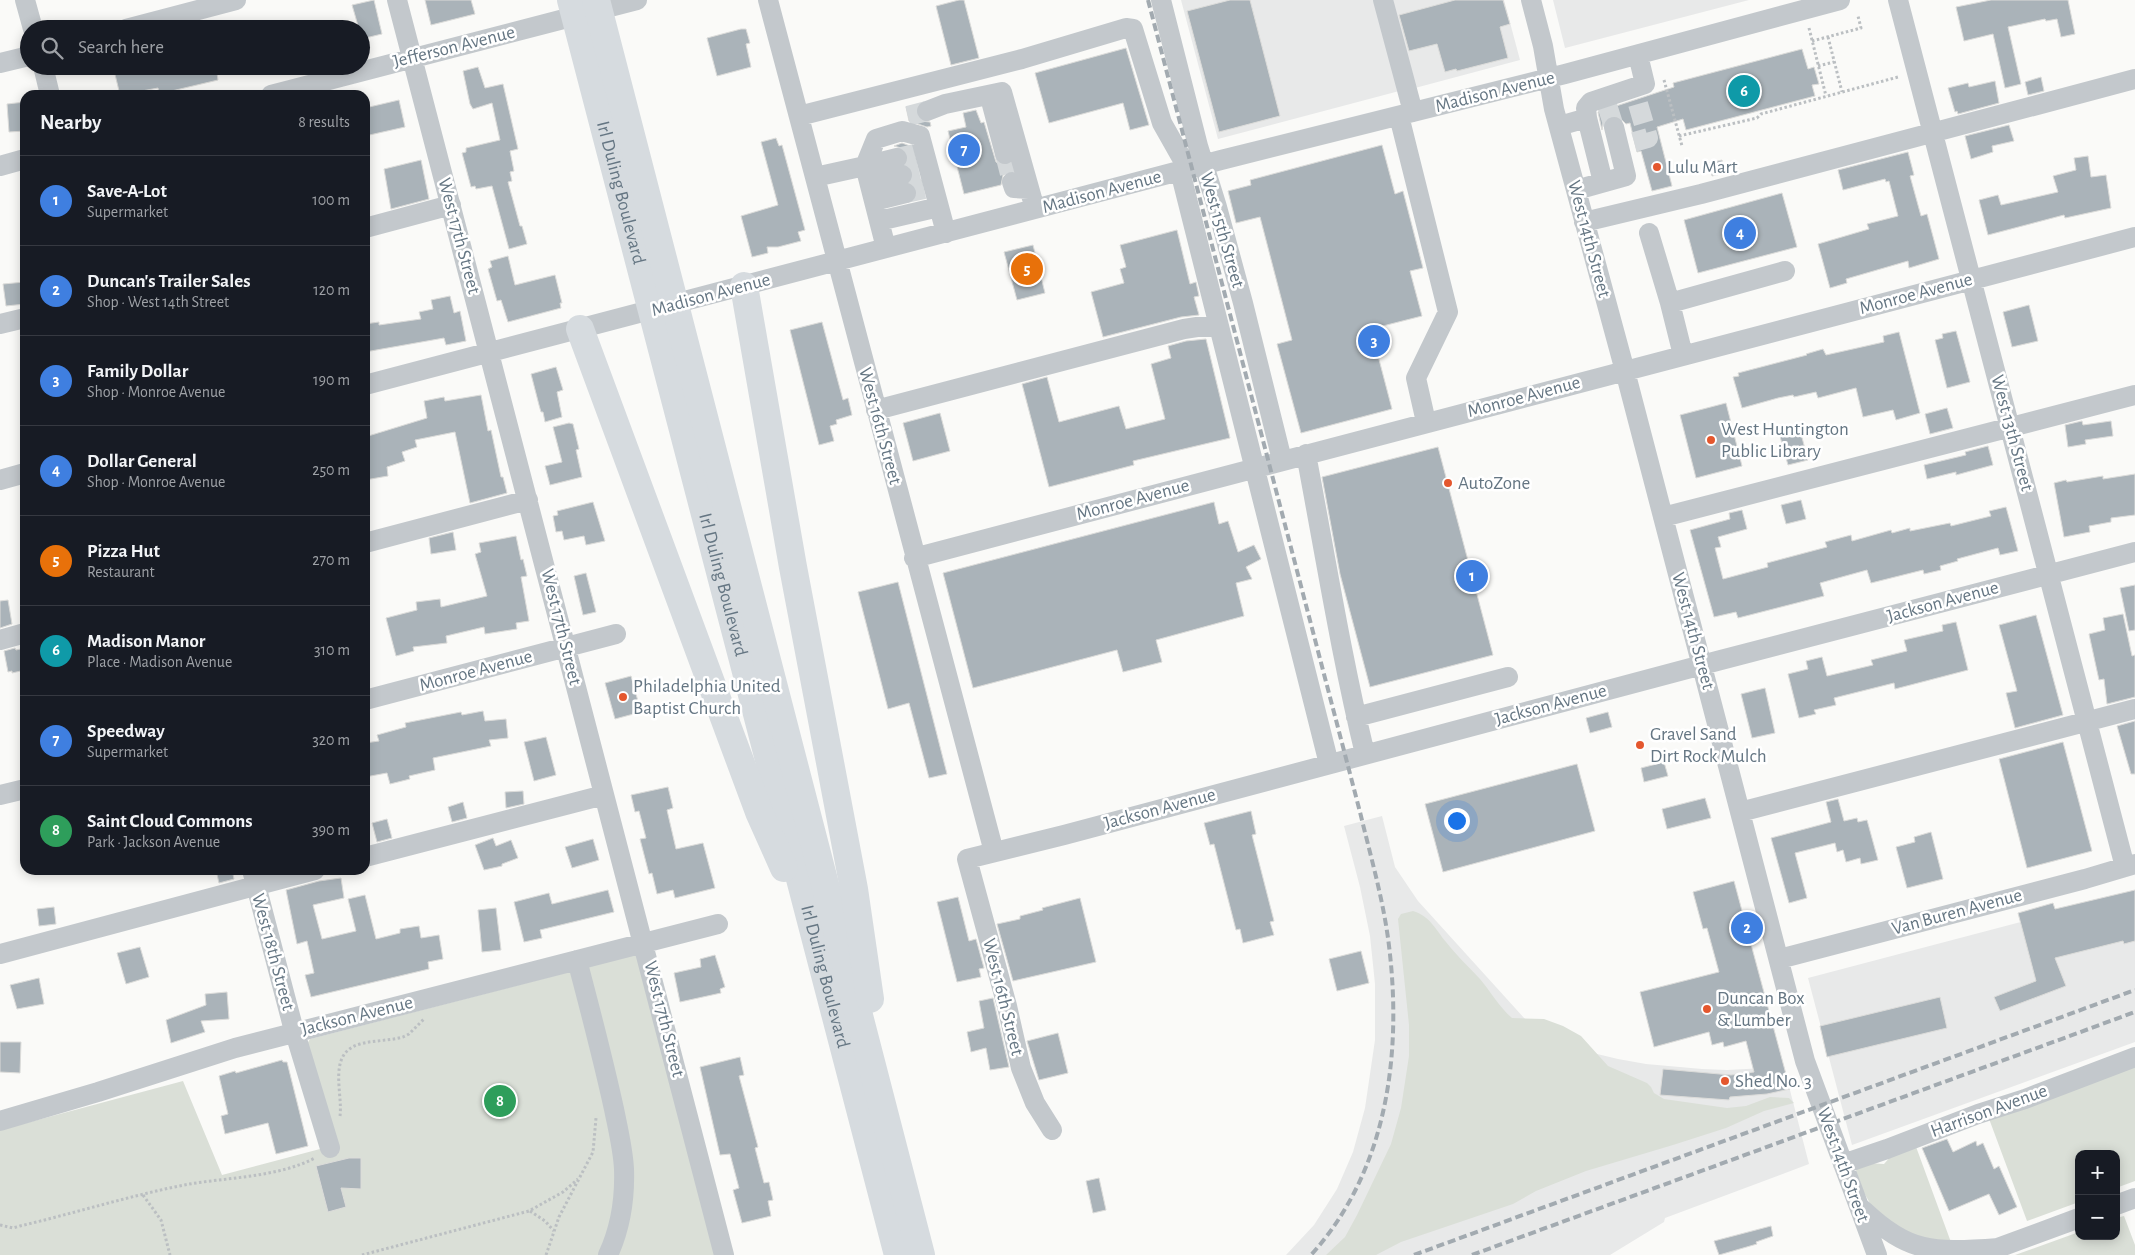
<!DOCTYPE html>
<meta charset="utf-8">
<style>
:root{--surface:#171b24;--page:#242831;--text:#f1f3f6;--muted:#9ea1a6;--line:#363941;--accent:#e4572e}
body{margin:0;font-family:"Alegreya Sans",sans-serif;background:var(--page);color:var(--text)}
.controls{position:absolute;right:15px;bottom:15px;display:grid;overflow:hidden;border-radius:10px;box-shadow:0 2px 12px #0003}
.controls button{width:45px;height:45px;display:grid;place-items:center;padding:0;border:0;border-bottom:1px solid var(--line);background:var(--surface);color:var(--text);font:25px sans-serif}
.you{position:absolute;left:1456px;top:820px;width:18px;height:18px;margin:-12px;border:4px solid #fff;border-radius:50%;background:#1a73e8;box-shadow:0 0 0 8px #1a73e833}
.badge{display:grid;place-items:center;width:32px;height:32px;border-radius:50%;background:var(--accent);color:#fff;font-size:16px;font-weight:700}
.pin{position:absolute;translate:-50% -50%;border:2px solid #fff;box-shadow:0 1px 5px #0006}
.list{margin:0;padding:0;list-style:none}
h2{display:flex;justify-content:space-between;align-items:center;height:65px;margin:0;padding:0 20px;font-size:21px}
h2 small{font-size:16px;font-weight:400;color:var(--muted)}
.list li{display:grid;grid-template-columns:32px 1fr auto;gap:15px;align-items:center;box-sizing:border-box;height:90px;padding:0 20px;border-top:1px solid var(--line)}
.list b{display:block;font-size:19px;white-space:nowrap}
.list p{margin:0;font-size:16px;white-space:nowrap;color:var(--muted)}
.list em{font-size:16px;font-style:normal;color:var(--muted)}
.icon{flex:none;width:28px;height:28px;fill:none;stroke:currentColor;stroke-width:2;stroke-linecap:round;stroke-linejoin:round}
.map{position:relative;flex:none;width:2135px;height:1255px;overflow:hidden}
.search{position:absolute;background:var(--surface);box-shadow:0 2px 12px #0003;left:20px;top:20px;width:350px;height:55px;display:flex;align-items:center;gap:12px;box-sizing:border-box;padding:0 18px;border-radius:28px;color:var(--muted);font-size:19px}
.panel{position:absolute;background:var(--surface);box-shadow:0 2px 12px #0003;left:20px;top:90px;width:350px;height:785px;border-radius:15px}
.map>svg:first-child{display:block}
.built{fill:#e8e9e9}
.green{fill:#dadfd7}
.building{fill:#aab3b9;stroke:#dcdcda}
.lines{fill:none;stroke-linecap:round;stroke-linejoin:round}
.minor-tunnel{stroke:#d5d9db;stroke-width:20;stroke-dasharray:20 10;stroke-linecap:butt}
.path{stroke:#bbbfc2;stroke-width:3;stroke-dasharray:2.5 2.5;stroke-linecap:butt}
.minor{stroke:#c3c8cc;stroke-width:20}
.highway{stroke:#d6dbdf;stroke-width:28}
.rail{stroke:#a2aab0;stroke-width:4;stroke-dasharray:8 4;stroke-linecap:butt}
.poi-dot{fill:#e4572e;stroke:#fff;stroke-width:2}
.labels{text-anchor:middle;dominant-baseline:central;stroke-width:5;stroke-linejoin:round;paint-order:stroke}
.street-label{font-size:19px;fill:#657683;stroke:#fff}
.poi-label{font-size:19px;fill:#657683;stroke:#fff;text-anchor:start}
</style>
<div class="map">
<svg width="2135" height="1255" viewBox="0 0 2135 1255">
<rect width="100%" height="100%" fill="#fafaf8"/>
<path class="built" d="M1181,0H1379L1403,90L1218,139Z
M1391,0H1504L1520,60L1415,88Z
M1553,0H1749L1565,48Z
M1382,816L1395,867L1418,901L1525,1019L1540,1031L1593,1053L1618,1059L1646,1064L1702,1069L1727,1070L1784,1067L1809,1164L1665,1218L1664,1222L1610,1255H1286L1314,1225L1337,1189L1353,1152L1365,1108L1375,1040V984L1370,936L1360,887L1344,826Z
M2135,892V1042L1852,1145L1808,978Z"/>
<path class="green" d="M1413,911C1430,916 1436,930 1446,942C1456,955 1469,967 1480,979C1491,992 1499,1007 1512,1018L1544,1019L1563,1026L1581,1036L1608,1066L1647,1083L1651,1087L1654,1093L1664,1099L1727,1108L1746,1106L1770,1097L1789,1098L1794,1103L1764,1111L1726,1128L1673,1145L1586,1171L1536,1191L1513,1204L1401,1242L1376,1255H1326L1345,1237L1357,1215L1391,1144L1401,1108L1409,1056V1025L1398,919L1401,914Z
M634,955L638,957L717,1255H0V1130L183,1081L222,1175L320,1149L329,1122L307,1044L310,1039Z
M2135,1063V1181L2116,1188V1154H2079V1202L2027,1221L1988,1116Z
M1915,1144L1952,1245L1910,1237L1871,1205L1863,1191L1855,1167L1867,1163L1884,1164L1892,1155Z
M2124,1216L2135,1245V1255H2015L2079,1232V1236H2116V1218Z"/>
<path class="building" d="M374,0L382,34L361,39V29H359L352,5Z
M425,0H471L475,14L431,25Z
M959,0H964L979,58L951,65L936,6Z
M1230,0H1250L1280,116L1219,132L1187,11Z
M1455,0H1503L1510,24L1500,27L1508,58L1457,71L1456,69L1445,72L1437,44L1409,51L1399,15Z
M1991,0H2068L2075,34L2061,37L2057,19L2046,21L2045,19L2008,27L2021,84L2005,88L1993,34L1964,41L1956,7Z
M741,29H746L750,43L746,44L751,67L717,76L707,38Z
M1126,48L1149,125L1130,130L1123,103L1049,123L1035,73Z
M1802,49L1808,69L1814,67L1819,84L1812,85L1815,96L1686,130L1683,119L1657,127L1672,186L1652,191L1641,151L1637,152L1630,123L1626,124L1618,116H1611L1603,123L1602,130L1598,112L1674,87L1673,83Z
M113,66H216L218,80L159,94L158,88L120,95Z
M478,67L485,88L503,84L518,149L510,151L514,171L510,172L512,181L508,182L520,226H522L527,244L509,249L492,186L476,189L475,186L471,187L462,153L466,152V148L500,140L492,103L473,109L470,104L463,71Z
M2041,77L2044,91L2028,95L2025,82Z
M1995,81L1999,103L1958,114L1957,111L1955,112L1948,88L1968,83L1969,87Z
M399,100L405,127L365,136V108Z
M25,102V131L9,132L7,104Z
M917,105L916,116L920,121L930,122L931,126L927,127L909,121L906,107Z
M976,110L981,123L984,122L996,162L1002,166L1010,164L1012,170L1003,175L1001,185L964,194L948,131L966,127L963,113Z
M2009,125L2014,141L1992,146L1993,152L1971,159L1965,136Z
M776,138L779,146L782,145L805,230L798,232L801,241L778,247H767L768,253L752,257L741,216L778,205L761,142Z
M902,143L910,146L924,198L915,200L918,191L911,183L914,172L907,164L908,155L905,149L894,146Z
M1382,145L1395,194L1403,191L1423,268L1410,271L1422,316L1371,329L1392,409L1301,433L1277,344L1292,340L1260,217L1236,223L1228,191L1251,185L1250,180Z
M1908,152L1914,175L1910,176L1921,216L1927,214L1939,259L1909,268L1908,261L1846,279L1847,283L1830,288L1818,244L1869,229L1867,224L1898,216L1889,181L1886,182L1885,179L1843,190L1838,170Z
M2088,156L2091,177L2106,175L2111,208L2065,218L2064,215L1988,235L1979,200L1998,195L2001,205L2058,192L2053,176L2076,170L2074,158Z
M421,160L429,199L391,209L384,169Z
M1722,160L1725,173L1712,176L1709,163Z
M1782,193L1797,247L1698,273L1684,220Z
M1177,230L1190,284L1196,282L1199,296L1194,297L1199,315L1181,317L1103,337L1091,292L1124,283L1120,269L1126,267L1120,245Z
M1033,245L1045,293L1017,300L1004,252Z
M508,256L515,285L555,275L562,303H560L561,308L508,322L501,300L497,301L488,269L492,267L490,261Z
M25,282V304L6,306L3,284Z
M450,296L454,313L460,311L466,341L446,345L444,338L365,352V324L379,322V325L421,319L419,312L433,309L431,300Z
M2029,305L2038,341L2012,347L2003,312Z
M822,322L843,400L848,398L852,415L836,420L837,424L830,426L834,441L819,445L790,330Z
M1956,331L1970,382L1947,388L1935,340L1943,338L1942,334Z
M1899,332L1920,413L1896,420L1893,410L1863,417L1856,388L1818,398L1816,392L1794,397L1793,395L1778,398L1742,408L1733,377L1739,376L1738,373L1807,355L1806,354L1823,349L1826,355L1884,342L1883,336Z
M1206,339L1230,438L1133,461L1134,465L1049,487L1022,384L1047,377L1059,422L1119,406L1126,429L1165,419L1151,364L1171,358L1168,346L1186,341Z
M556,367L563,390L557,392L562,417L545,422L543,412H541L539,405L531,374Z
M481,395L488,431L491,430L501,477H503L507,493L470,503L455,432L415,440L417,447L402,452L405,461L387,467L388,476L365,480V437L427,418L424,401L444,397L445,401Z
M1726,403L1742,466L1696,478L1680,415Z
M1947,408L1953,428L1930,434L1925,414Z
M940,413L950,451L913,461L903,423Z
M2082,421L2083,425L2111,421L2113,436L2085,440L2086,444L2068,447L2065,425Z
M569,423L573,424L579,449L576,450L582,477L550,485L545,466L562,462L553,427Z
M1798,429L1800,430L1808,460L1788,465L1779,433Z
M1988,446L1993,465L1956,475V472L1927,479L1924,465L1966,455L1965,452Z
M1438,447L1493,655L1370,687L1340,574L1322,477Z
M2135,474V515L2111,518V522L2089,526L2090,532L2064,537L2054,483L2066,480L2067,482L2103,476V479Z
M1801,500L1806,519L1786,524L1781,505Z
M593,502L605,541L586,545L584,536L564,540L562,531L556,532L553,516L558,515L557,511Z
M1214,502L1219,524L1228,521L1238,552L1254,545L1261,559L1246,567L1252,579L1236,583L1244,616L1156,640L1162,662L1123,672L1117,650L973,688L943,573Z
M2006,507L2018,551L2000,555L1998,548L1957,559L1958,561L1940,566L1941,570L1924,574L1923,570L1871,583L1867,570L1820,583L1824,596L1738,618L1736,612L1714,617L1690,530L1730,519L1729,513L1742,510L1747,529L1718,537L1721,547L1715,548L1723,579L1768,567L1767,563L1827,547L1825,542L1851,535L1852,541L1891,530L1892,533L1910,528V531L1950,523L1951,526L1991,516L1989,511Z
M453,532L456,550L431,554L429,538Z
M516,536L521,560L523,559L527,576L521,577L529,621L516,623L517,629L485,634L484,627L446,636L447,643L413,647L414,651L396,656L386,618L417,610L416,602L440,599L441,607L487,596L475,554L481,552L479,543Z
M586,573L596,612L583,615L574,576Z
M898,582L947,774L929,778L909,703L888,709L858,592Z
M2135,585V630L2129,631L2120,588Z
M8,600L12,624L0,628V601Z
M2123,614L2132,656L2135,655V697L2107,704L2104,679L2099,680L2089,634L2105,630L2103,618Z
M2036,615L2063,715L2015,728L2006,693L2017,691L1999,625Z
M1956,622L1968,670L1895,689L1894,683L1834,698L1836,705L1814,710L1816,714L1799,718L1788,674L1808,669L1806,661L1822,657L1827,676L1873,665L1871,660L1907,651L1904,640L1943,631L1942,625Z
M15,648L16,650L25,648V670L12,673V671L8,672L4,651Z
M631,676L641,712L615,719L605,683Z
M1765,688L1775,733L1752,738L1741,694Z
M483,711L485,721L506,719L508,738L489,740L491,746L433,758L435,770L409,776L410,779L390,784L387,773L365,777V743L379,741L377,735L406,727L405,723L461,712L462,715Z
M1608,712L1612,727L1590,733L1586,718Z
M2135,721V774H2131L2117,726Z
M546,737L556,775L534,781L524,742Z
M2063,742L2092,851L2027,868L1999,759Z
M1664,762L1668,776L1644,782L1641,768Z
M1577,764L1595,831L1443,872L1425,804Z
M668,787L673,808L667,810L676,849L703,843L715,888L675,898L673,890L657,894L652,873L649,874L640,839L646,838L639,811L635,812L631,795Z
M523,791L524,804L506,808L505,792Z
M1705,798L1711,818L1667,829L1662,809Z
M1838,799L1844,821L1857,818L1858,822L1867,820L1878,860L1861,864L1860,858L1846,862L1843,850L1837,852L1835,843L1795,853L1807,898L1789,903L1771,838L1831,822L1826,802Z
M463,802L467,818L452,822L448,807Z
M1251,811L1256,834L1252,835L1274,921L1270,922L1274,935L1243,943L1240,929L1236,930L1214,844L1210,845L1204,823Z
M387,819L392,838L377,842L372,823Z
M1931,832L1943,879L1907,888L1896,847L1915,842L1914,837Z
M493,838L496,846L511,840L518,858L502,864V866L484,870L475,845Z
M593,839L599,860L572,868L565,847Z
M216,870H232L234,879L219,883Z
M341,878L344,898L313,905L322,939L356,931L348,899L365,895L376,939L400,933V929L419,926L421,938L439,935L443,959L428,962L429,969L311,997L305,975L314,973L307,941L297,944L286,890L319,881Z
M1734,881L1790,1089L1767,1094L1730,1097L1729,1100L1660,1095L1663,1069L1731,1075L1754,1072L1746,1041L1724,1047L1723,1042L1712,1045L1709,1032L1654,1047L1640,992L1719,972L1707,928L1703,929L1693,892Z
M608,890L614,912L540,930L542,938L524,942L514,902L549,893L552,904Z
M2135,890V941L2124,944L2123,941L2055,958L2066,986L2000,1011L1994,997L2036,981L2018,913L2053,903L2055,909Z
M958,897L969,941L976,939L984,968L979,969L981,977L957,982L937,902Z
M1080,898L1096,962L1013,981L997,924L1020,919V916L1043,910L1042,908Z
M54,907L56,924L39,926L37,909Z
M496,908L501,950L482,952L478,910Z
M140,947L149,977L126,984L117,953Z
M1361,951L1369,983L1337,991L1329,959Z
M715,955L725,987L720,989L721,993L680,1002L674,973L701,967L700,959Z
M39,978L44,1004L17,1009L10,985Z
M227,992L229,1019L201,1021L205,1032L171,1043L166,1020L206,1005L205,994Z
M1940,997L1947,1028L1827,1057L1820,1026Z
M993,998L1009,1067L990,1070L986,1048L971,1052L967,1032L984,1028L979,1001Z
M1058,1033L1068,1073L1039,1080L1027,1041Z
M0,1042H21L20,1073L0,1072Z
M740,1057L744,1075L739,1076L758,1147L755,1148L764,1183L769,1182L773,1200L768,1201L771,1216L742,1223L733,1190L739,1188L730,1154L720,1155L700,1067Z
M282,1060L283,1062H287L308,1146L276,1154L268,1123L225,1134L221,1116L228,1114L219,1076L235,1071L236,1073Z
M1947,1139L1953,1152L1976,1141L1977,1146L1983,1143L1994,1169L1999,1166L2017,1207L1999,1215L1989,1194L1949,1211L1922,1148Z
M349,1158H361V1189L341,1188L346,1207L328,1212L316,1166Z
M1099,1178L1106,1210L1093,1213L1086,1181Z
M1771,1226L1773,1236L1756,1242L1757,1244L1719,1255L1714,1241Z"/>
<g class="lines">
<path class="minor-tunnel" d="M1607,105L1614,127
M908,116L927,111
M1634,142L1648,138L1636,97
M1005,154L1012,182
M897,158L915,154
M902,175L919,171
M906,193L924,189"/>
<path class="path" d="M1809,28L1826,96
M1828,37L1842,92
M1812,41L1861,28L1858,16
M1818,66L1834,62
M1664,80L1682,146
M1679,136L1757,118L1761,114L1898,77
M340,1116C343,1092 327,1053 360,1044C374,1040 389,1041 403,1037L409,1034L424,1019
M143,1195L161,1220L170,1255
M530,1211L545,1221L554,1231
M0,1225L13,1228L20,1226C75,1213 129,1196 184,1185C227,1177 276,1178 315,1158
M362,1255L529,1211L563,1192L578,1179
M546,1255L559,1217L593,1152L596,1118"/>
<path class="minor" d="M25,0L33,29
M397,0L724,1255
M768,0L994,852
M1161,0L1198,146L1217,207L1243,303L1282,460
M1383,0L1413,112
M1531,0L1543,46L1554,109L1625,371L1805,1061L1877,1255
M1898,0L2125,867
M126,29L236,0
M0,63L29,56
M43,66L50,95
M271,95L637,0
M991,101L1005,154
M927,111L945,104L1002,92L1035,209
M799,116L1022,59L1126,28L1133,29L1162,123L1188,169
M1399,116L1448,312L1416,378L1426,422
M1587,118L1586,108L1591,102L1645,84L1638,55
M1559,126L1587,118L1603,182
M0,166L25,159
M865,166L876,139L902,131L920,136L946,233
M865,166L897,158
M1180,171L1329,764
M815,177L865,166L886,248
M1012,182L1014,188L1029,189
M870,184L902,175
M1576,190L1626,176L1614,127
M874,201L906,193
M879,221L939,207
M1584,222L1701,194L2135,79
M365,228L451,205
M1649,233L1670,303L1683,355
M1670,303L1785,271
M0,324L25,318
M365,385L1221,160L1565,74L1840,0
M876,410L1184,329L1197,327H1219
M1306,454C1325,554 1341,655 1365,754
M0,480L25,473
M1663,517L2135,395
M365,543L528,500
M914,558L2135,237
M0,640L25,633
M365,700L616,634
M1356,717L1508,677
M0,795L25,789
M1740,812L2135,709
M365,857L604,795
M252,870L292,1023L330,1148
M0,954L315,870
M1779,959L2085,879L2135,864
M577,960C590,1009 603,1059 614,1109C618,1129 623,1149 624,1169C625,1198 620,1229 608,1255
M0,1121L98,1092L235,1048L718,924
M1052,1130L1035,1103L1021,1068L1007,1006L967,859L1064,835L1717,661L2135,552
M1843,1164L1887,1149L1978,1114L2025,1099L2135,1057
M2116,1205L2135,1198
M1862,1209C1911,1255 1934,1252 1998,1248
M1987,1252L2079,1218"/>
<g class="highway">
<path id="s1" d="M571,0L898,1255"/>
<path d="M596,0L921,1255"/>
<path d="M744,286L793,567L854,889L870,999"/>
<path d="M580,329L759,812L784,868"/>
</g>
<path class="rail" d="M1148,0L1360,812C1370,854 1382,895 1388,938C1403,1049 1389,1169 1311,1255
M1414,1255L2135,990
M1472,1255L2135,1012"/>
</g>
<g class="poi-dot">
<circle cx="1657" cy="167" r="5"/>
<circle cx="1711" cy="440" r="5"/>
<circle cx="1448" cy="483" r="5"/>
<circle cx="623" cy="697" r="5"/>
<circle cx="1640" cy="745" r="5"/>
<circle cx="1707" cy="1009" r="5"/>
<circle cx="1725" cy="1081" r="5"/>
</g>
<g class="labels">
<g class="street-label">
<text transform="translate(454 47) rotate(-14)">Jefferson Avenue</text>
<text transform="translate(1495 92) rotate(-14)">Madison Avenue</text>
<text stroke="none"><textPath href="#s1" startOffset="199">Irl Duling Boulevard</textPath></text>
<text transform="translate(1102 192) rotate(-15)">Madison Avenue</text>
<text transform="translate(1222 230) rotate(74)">West 15th Street</text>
<text transform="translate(459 236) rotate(75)">West 17th Street</text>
<text transform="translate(1589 239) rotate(75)">West 14th Street</text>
<text transform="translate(1916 294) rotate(-15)">Monroe Avenue</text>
<text transform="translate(711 295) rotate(-15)">Madison Avenue</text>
<text transform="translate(1524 397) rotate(-15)">Monroe Avenue</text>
<text transform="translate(880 426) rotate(75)">West 16th Street</text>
<text transform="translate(2012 433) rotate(75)">West 13th Street</text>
<text transform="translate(1133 500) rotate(-15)">Monroe Avenue</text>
<text stroke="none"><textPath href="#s1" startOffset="604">Irl Duling Boulevard</textPath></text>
<text transform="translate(1943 602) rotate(-15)">Jackson Avenue</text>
<text transform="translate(561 627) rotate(76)">West 17th Street</text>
<text transform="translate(1693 631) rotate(75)">West 14th Street</text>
<text transform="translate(476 671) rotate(-15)">Monroe Avenue</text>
<text transform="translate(1551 705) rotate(-15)">Jackson Avenue</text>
<text transform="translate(1160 809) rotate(-15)">Jackson Avenue</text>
<text transform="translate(1957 912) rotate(-15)">Van Buren Avenue</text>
<text transform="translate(273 952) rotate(75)">West 18th Street</text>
<text stroke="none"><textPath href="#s1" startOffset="1009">Irl Duling Boulevard</textPath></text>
<text transform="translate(1003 997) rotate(76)">West 16th Street</text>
<text transform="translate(357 1016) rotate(-14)">Jackson Avenue</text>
<text transform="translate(664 1019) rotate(76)">West 17th Street</text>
<text transform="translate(1989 1111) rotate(-20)">Harrison Avenue</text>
<text transform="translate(1843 1165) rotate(70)">West 14th Street</text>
</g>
<g class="poi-label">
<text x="1667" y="167">Lulu Mart</text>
<text x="1721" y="429">West Huntington<tspan x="1721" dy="22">Public Library</tspan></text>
<text x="1458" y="483">AutoZone</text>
<text x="633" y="686">Philadelphia United<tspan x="633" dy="22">Baptist Church</tspan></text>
<text x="1650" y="734">Gravel Sand<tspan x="1650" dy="22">Dirt Rock Mulch</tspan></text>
<text x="1717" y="998">Duncan Box<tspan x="1717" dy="22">&amp; Lumber</tspan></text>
<text x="1735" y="1081">Shed No. 3</text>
</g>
</g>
</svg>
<div class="controls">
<button>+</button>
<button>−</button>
</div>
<div class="you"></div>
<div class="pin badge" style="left:1472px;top:576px;background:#3f7fe0">1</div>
<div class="pin badge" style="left:1747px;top:928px;background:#3f7fe0">2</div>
<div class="pin badge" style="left:1374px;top:341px;background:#3f7fe0">3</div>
<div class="pin badge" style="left:1740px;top:233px;background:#3f7fe0">4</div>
<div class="pin badge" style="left:1027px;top:269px;background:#e8710a">5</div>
<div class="pin badge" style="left:1744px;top:91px;background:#0f9aa8">6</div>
<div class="pin badge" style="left:964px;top:150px;background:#3f7fe0">7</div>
<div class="pin badge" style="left:500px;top:1101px;background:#2e9e5b">8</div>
<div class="search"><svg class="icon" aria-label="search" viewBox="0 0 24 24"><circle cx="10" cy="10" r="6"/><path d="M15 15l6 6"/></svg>Search here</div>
<section class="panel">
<h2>Nearby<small>8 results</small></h2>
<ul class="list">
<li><span class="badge" style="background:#3f7fe0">1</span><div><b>Save-A-Lot</b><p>Supermarket</p></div><em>100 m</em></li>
<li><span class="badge" style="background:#3f7fe0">2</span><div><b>Duncan's Trailer Sales</b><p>Shop · West 14th Street</p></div><em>120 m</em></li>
<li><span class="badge" style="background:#3f7fe0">3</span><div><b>Family Dollar</b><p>Shop · Monroe Avenue</p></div><em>190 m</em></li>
<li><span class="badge" style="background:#3f7fe0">4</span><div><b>Dollar General</b><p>Shop · Monroe Avenue</p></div><em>250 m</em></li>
<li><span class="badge" style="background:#e8710a">5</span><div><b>Pizza Hut</b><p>Restaurant</p></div><em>270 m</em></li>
<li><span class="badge" style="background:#0f9aa8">6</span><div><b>Madison Manor</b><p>Place · Madison Avenue</p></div><em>310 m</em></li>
<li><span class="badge" style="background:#3f7fe0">7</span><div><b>Speedway</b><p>Supermarket</p></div><em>320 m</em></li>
<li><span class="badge" style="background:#2e9e5b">8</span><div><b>Saint Cloud Commons</b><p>Park · Jackson Avenue</p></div><em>390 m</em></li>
</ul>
</section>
</div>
